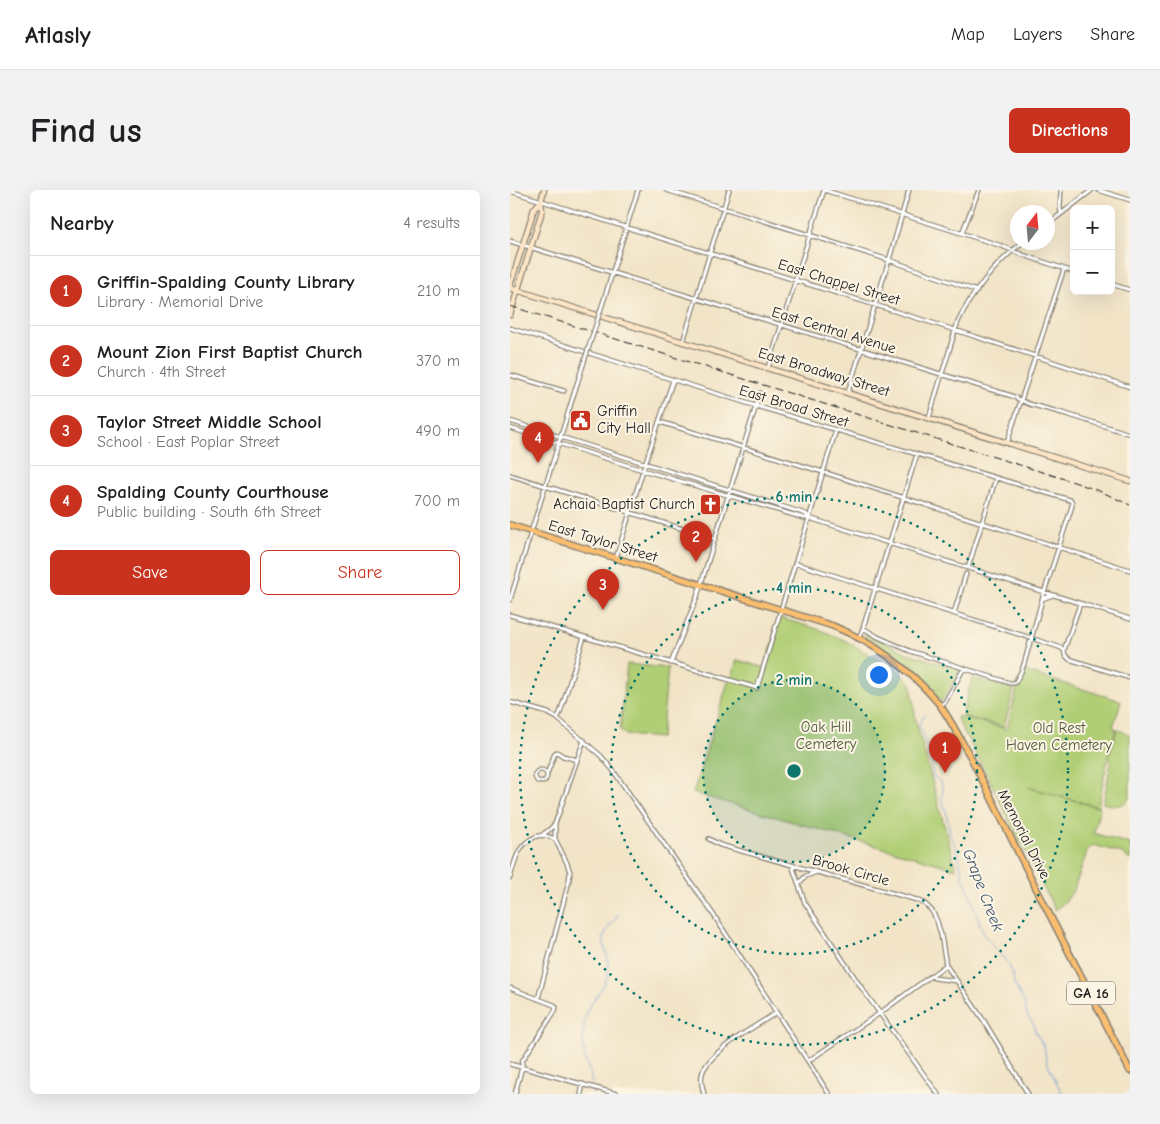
<!DOCTYPE html>
<meta charset="utf-8">
<style>
:root{--surface:#fff;--page:#f2f2f2;--text:#202124;--muted:#757577;--line:#e0e0e0;--accent:#c8321e}
body{margin:0;font-family:"Comic Neue",sans-serif;background:var(--page);color:var(--text)}
.controls{position:absolute;right:15px;top:15px;display:grid;overflow:hidden;border-radius:8px;box-shadow:0 5px 20px #0002}
.controls button{width:45px;height:45px;display:grid;place-items:center;padding:0;border:0;border-bottom:1px solid var(--line);background:var(--surface);color:var(--text);font:25px sans-serif}
.compass{position:absolute;left:500px;top:15px;width:45px;height:45px;border-radius:50%;background:var(--surface);box-shadow:0 5px 20px #0002;rotate:16deg}
.you{position:absolute;left:368px;top:484px;width:18px;height:18px;margin:-12px;border:4px solid #fff;border-radius:50%;background:#1a73e8;box-shadow:0 0 0 8px #1a73e833}
.badge{display:grid;place-items:center;width:32px;height:32px;border-radius:50%;background:var(--accent);color:#fff;font-size:16px;font-weight:700}
.pin{position:absolute;translate:-50% -41px;filter:drop-shadow(0 1px 2px #0008)}
.pin::after{content:'';position:absolute;top:26px;width:18px;height:15px;background:inherit;clip-path:polygon(0 0,100% 0,50% 100%)}
.list{margin:0;padding:0;list-style:none}
h2{display:flex;justify-content:space-between;align-items:center;height:65px;margin:0;padding:0 20px;font-size:21px}
h2 small{font-size:16px;font-weight:400;color:var(--muted)}
.list li{display:grid;grid-template-columns:32px 1fr auto;gap:15px;align-items:center;box-sizing:border-box;height:70px;padding:0 20px;border-top:1px solid var(--line)}
.list b{display:block;font-size:19px;white-space:nowrap}
.list p{margin:0;font-size:16px;white-space:nowrap;color:var(--muted)}
.list em{font-size:16px;font-style:normal;color:var(--muted)}
.actions{display:flex;gap:10px;padding:15px 20px}
.actions a{flex:1;padding:11px 0;border:1px solid var(--accent);border-radius:8px;text-align:center;font-size:18px;color:var(--accent)}
.actions .main{background:var(--accent);color:#fff}
.map{position:relative;flex:none;width:620px;height:904px;overflow:hidden;border-radius:8px}
header{display:flex;align-items:center;gap:30px;box-sizing:border-box;height:70px;padding:0 25px;background:var(--surface);border-bottom:1px solid var(--line)}
header strong{font-size:24px}
nav{display:flex;gap:28px;margin-inline-start:auto;font-size:18px}
.intro{display:flex;align-items:center;justify-content:space-between;box-sizing:border-box;height:120px;padding:0 30px}
h1{margin:0;font-size:35px}
.button{padding:12px 22px;border-radius:8px;background:var(--accent);color:#fff;font-size:18px;font-weight:700}
main{display:flex;gap:30px;padding:0 30px}
aside{flex:1;background:var(--surface);border-radius:8px;box-shadow:0 5px 20px #0002}
.map>svg:first-child{display:block}
.green{fill:#b0ce75;stroke:#667548}
.lines{fill:none;stroke-linecap:round;stroke-linejoin:round}
.stream{stroke:#6a9dd5;stroke-width:1}
.street-casing{stroke:#878072;stroke-width:5.5}
.secondary-casing{stroke:#878072;stroke-width:7}
.primary-casing{stroke:#878072;stroke-width:8}
.street{stroke:#fff;stroke-width:3}
.secondary{stroke:#fde5c5;stroke-width:4.5}
.primary{stroke:#fbbd6e;stroke-width:5}
.rail{stroke:#1c1c1c;stroke-width:1;stroke-dasharray:8 4;stroke-linecap:butt}
.street-bridge-casing{stroke:#878072;stroke-width:5.5;stroke-linecap:butt}
.street-bridge{stroke:#fff;stroke-width:3}
.ring{fill:none;stroke:#0f766e;stroke-width:2.5;stroke-dasharray:2.5 5}
.labels{text-anchor:middle;dominant-baseline:central;stroke-width:4;stroke-linejoin:round;paint-order:stroke}
.shield{fill:#fcf5e5;stroke:#5f5d58;stroke-width:1}
.shield-label{font-size:14px;font-weight:bold;fill:#1c1c1c}
.street-label{font-size:15px;fill:#1c1c1c;stroke:#fcf5e5}
.poi-label{font-size:15px;fill:#1c1c1c;stroke:#fcf5e5;text-anchor:start}
.park-label{font-size:15px;fill:#505a3b;stroke:#fcf5e5}
.water-label{font-size:16px;font-style:italic;fill:#3f566f;stroke:#fcf5e5}
.centre{fill:#0f766e;stroke:#fcf5e5;stroke-width:2.5}
.ring-label{font-size:15px;text-anchor:middle;font-weight:bold;fill:#0f766e;stroke:#fcf5e5;stroke-width:4;stroke-linejoin:round;paint-order:stroke}
</style>
<header>
<strong>Atlasly</strong>
<nav><a>Map</a><a>Layers</a><a>Share</a></nav>
</header>
<div class="intro"><h1>Find us</h1><a class="button">Directions</a></div>
<main>
<aside>
<h2>Nearby<small>4 results</small></h2>
<ul class="list">
<li><span class="badge">1</span><div><b>Griffin-Spalding County Library</b><p>Library · Memorial Drive</p></div><em>210 m</em></li>
<li><span class="badge">2</span><div><b>Mount Zion First Baptist Church</b><p>Church · 4th Street</p></div><em>370 m</em></li>
<li><span class="badge">3</span><div><b>Taylor Street Middle School</b><p>School · East Poplar Street</p></div><em>490 m</em></li>
<li><span class="badge">4</span><div><b>Spalding County Courthouse</b><p>Public building · South 6th Street</p></div><em>700 m</em></li>
</ul>
<div class="actions"><a class="main">Save</a><a>Share</a></div>
</aside>
<div class="map">
<svg width="620" height="904" viewBox="0 0 620 904">
<rect width="100%" height="100%" fill="#fcf5e5"/>
<filter id="ink" filterUnits="userSpaceOnUse"><feTurbulence type="fractalNoise" baseFrequency=".02" numOctaves="2"/><feDisplacementMap in="SourceGraphic" scale="10" xChannelSelector="R" yChannelSelector="G"/><feConvolveMatrix kernelMatrix="1 2 1 2 8 2 1 2 1" color-interpolation-filters="sRGB"/></filter>
<filter id="wash" filterUnits="userSpaceOnUse"><feTurbulence type="fractalNoise" baseFrequency=".0096" numOctaves="4" result="noise"/><feDisplacementMap in="SourceGraphic" scale="20" xChannelSelector="R" yChannelSelector="G"/><feGaussianBlur stdDeviation="1.12" result="paint"/><feColorMatrix in="noise" values="0 0 0 0 0 0 0 0 0 0 0 0 0 0 0 0 0 1.4 0 .05"/><feComposite in="paint" operator="in"/></filter>
<g filter="url(#wash)">
<rect width="100%" height="100%" fill="#f2e4c7"/>
<path class="green" d="M270,428L311,440L334,450L385,479L401,493L406,532L446,679L183,603L218,492H220L227,470L255,478Z
M357,443L397,463L451,480L431,512C420,499 409,486 396,474C383,463 369,454 354,445Z
M117,474L158,478L151,548L116,545L110,540Z
M514,481L611,511L603,537L606,538L598,567L588,617L518,597L590,618L583,643L620,654V670L612,663L584,655L578,659L564,699L556,711L545,720L477,585L447,529L448,526L497,539L507,499V493Z
M462,488L504,499L494,537L452,526Z
M607,539L620,545V607C614,618 603,616 593,613L601,573L599,567Z"/>
<g class="lines">
<path class="stream" d="M415,525L409,535L413,544L416,556L421,569L423,586L431,592L433,602L431,608L436,621L440,645L448,662L452,684L460,704L474,745L499,775L503,785L504,794L514,812L517,825L524,835L525,841L534,857L537,872L552,904
M82,893L80,883L75,869L73,854L74,831L79,817L94,795L98,785L99,776L93,748L98,738L108,725
M82,900L83,904"/>
</g>
</g>
<g filter="url(#ink)">
<g class="lines">
<defs>
<path id="street" d="M156,0L379,70L467,101
M314,0L492,56L513,65L564,82
M551,0L550,18L551,23
M588,0L620,10
M0,1L445,140L620,197
M538,34L582,0
M452,43L469,0
M0,51L502,206L519,214L556,224L620,244
M601,94L620,100
M97,100L128,0
M0,138L246,216L560,310L562,312V316L534,403L514,474L511,482L505,493H500L400,461L368,447L353,438
M173,152L219,0
M258,178L314,0
M0,185L54,201
M338,202L379,70L399,0
M419,228C425,207 431,186 438,165C441,154 444,143 448,132C461,103 487,72 513,52
M0,231L274,317L296,324L299,328L620,429
M150,232L313,282L620,380
M0,238L126,278L294,328H298
M497,253L554,79
M0,285L205,349
M106,368L133,280L163,190
M285,373L549,457L554,460
M458,378L486,288
M532,409L543,405
M0,410L67,194
M444,423L456,384
M0,425L247,498L326,240
M349,448L353,438L407,264
M554,460L555,465L559,469L620,488
M554,460L570,414
M161,473L187,407L250,203
M0,512L38,523L47,528L91,566L102,579L203,724L319,904
M431,515L435,512L454,478
M47,528L50,523L74,447
M25 586a6 6 0 1 1 12 0a6 6 0 1 1-12 0Z
M37,584L45,563L47,562L53,566L67,570
M32,645L39,640L45,634
M199,649L210,655L407,710L415,714L422,721L427,731L431,745L436,775L474,831L518,904
M282,675L295,713L353,800L428,904
M0,688C5,671 7,655 25,647C33,644 37,646 45,649
M289,693L296,686L307,682
M422,786L424,788L447,791
M0,798L44,815L46,817L45,821L12,871V877L5,904
M28,809L59,691L60,682L57,673L45,649V634L74,550
M298,871L370,823L436,775
M0,874L107,904
M71,904L73,894
M194,904C192,896 190,889 193,881C203,859 246,836 266,823"/>
<path id="secondary" d="M0,96L24,19L31,11
M0,98L620,291
M0,125L32,21L31,11L34,0"/>
<path id="primary" d="M0,335L323,436C365,453 400,479 429,514C441,530 450,549 460,566C476,597 491,627 506,658C543,733 582,806 620,881"/>
</defs>
<use href="#street" class="street-casing"/>
<use href="#secondary" class="secondary-casing"/>
<use href="#primary" class="primary-casing"/>
<use href="#street" class="street"/>
<use href="#secondary" class="secondary"/>
<use href="#primary" class="primary"/>
<path class="rail" d="M0,116L561,291L592,302L620,315"/>
<defs>
<path id="street-bridge" d="M67,194L97,100"/>
</defs>
<use href="#street-bridge" class="street-bridge-casing"/>
<use href="#street-bridge" class="street-bridge"/>
</g>
</g>
<circle cx="284" cy="581" r="91" fill="#0f766e" fill-opacity=".12"/>
<g class="ring">
<circle cx="284" cy="581" r="91"/>
<circle cx="284" cy="581" r="183"/>
<circle cx="284" cy="581" r="274"/>
</g>
<defs>
<symbol id="civic-square" viewBox="-11 -11 22 22"><rect x="-9" y="-9" width="18" height="18" rx="4" fill="#c8321e" stroke="#fcf5e5"/><path d="M-.6-6.5H3V-4.5H.6V-3L4-1V1h2V6H-6V1h2V-1L-.6-3ZM-1.2 2.5V6h2.4V2.5Z" fill="#fff"/></symbol>
<symbol id="church-square" viewBox="-11 -11 22 22"><rect x="-9" y="-9" width="18" height="18" rx="4" fill="#c8321e" stroke="#fcf5e5"/><path d="M-1.2-6h2.4v3.5h3.3v2.4h-3.3V6h-2.4V-.1h-3.3v-2.4h3.3Z" fill="#fff"/></symbol>
</defs>
<g fill-rule="evenodd">
<use href="#civic-square" x="58" y="218" width="25" height="25"/>
<use href="#church-square" x="188" y="302" width="25" height="25"/>
</g>
<g class="labels">
<rect class="shield" x="557" y="791.5" width="48" height="23" rx="4"/>
<g class="shield-label">
<text x="581" y="803">GA 16</text>
</g>
<g class="street-label">
<text transform="translate(329 92) rotate(17)">East Chappel Street</text>
<text transform="translate(324 140) rotate(17)">East Central Avenue</text>
<text transform="translate(314 182) rotate(17)">East Broadway Street</text>
<text transform="translate(284 216) rotate(17)">East Broad Street</text>
<text transform="translate(93 351) rotate(17)">East Taylor Street</text>
<text transform="translate(514 644) rotate(63)">Memorial Drive</text>
<text transform="translate(341 680) rotate(16)">Brook Circle</text>
</g>
<g class="poi-label">
<text x="87" y="221">Griffin<tspan x="87" dy="17">City Hall</tspan></text>
<text x="185" y="314" text-anchor="end">Achaia Baptist Church</text>
</g>
<g class="park-label">
<text x="316" y="537">Oak Hill<tspan x="316" dy="17">Cemetery</tspan></text>
<text x="549" y="538">Old Rest<tspan x="549" dy="17">Haven Cemetery</tspan></text>
</g>
<g class="water-label">
<text transform="translate(473 700) rotate(69)">Grape Creek</text>
</g>
</g>
<circle cx="284" cy="581" r="8" class="centre"/>
<g class="ring-label">
<text x="284" y="312">6 min</text>
<text x="284" y="403">4 min</text>
<text x="284" y="495">2 min</text>
</g>
</svg>
<div class="controls">
<button>+</button>
<button>−</button>
</div>
<svg class="compass" viewBox="-18 -18 36 36"><path d="M0-13l5 13h-10z" fill="#e53935"/><path d="M0 13l5-13h-10z" fill="#757577"/></svg>
<div class="you"></div>
<div class="pin badge" style="left:435px;top:583px">1</div>
<div class="pin badge" style="left:186px;top:372px">2</div>
<div class="pin badge" style="left:93px;top:420px">3</div>
<div class="pin badge" style="left:28px;top:273px">4</div>
</div>
</main>
